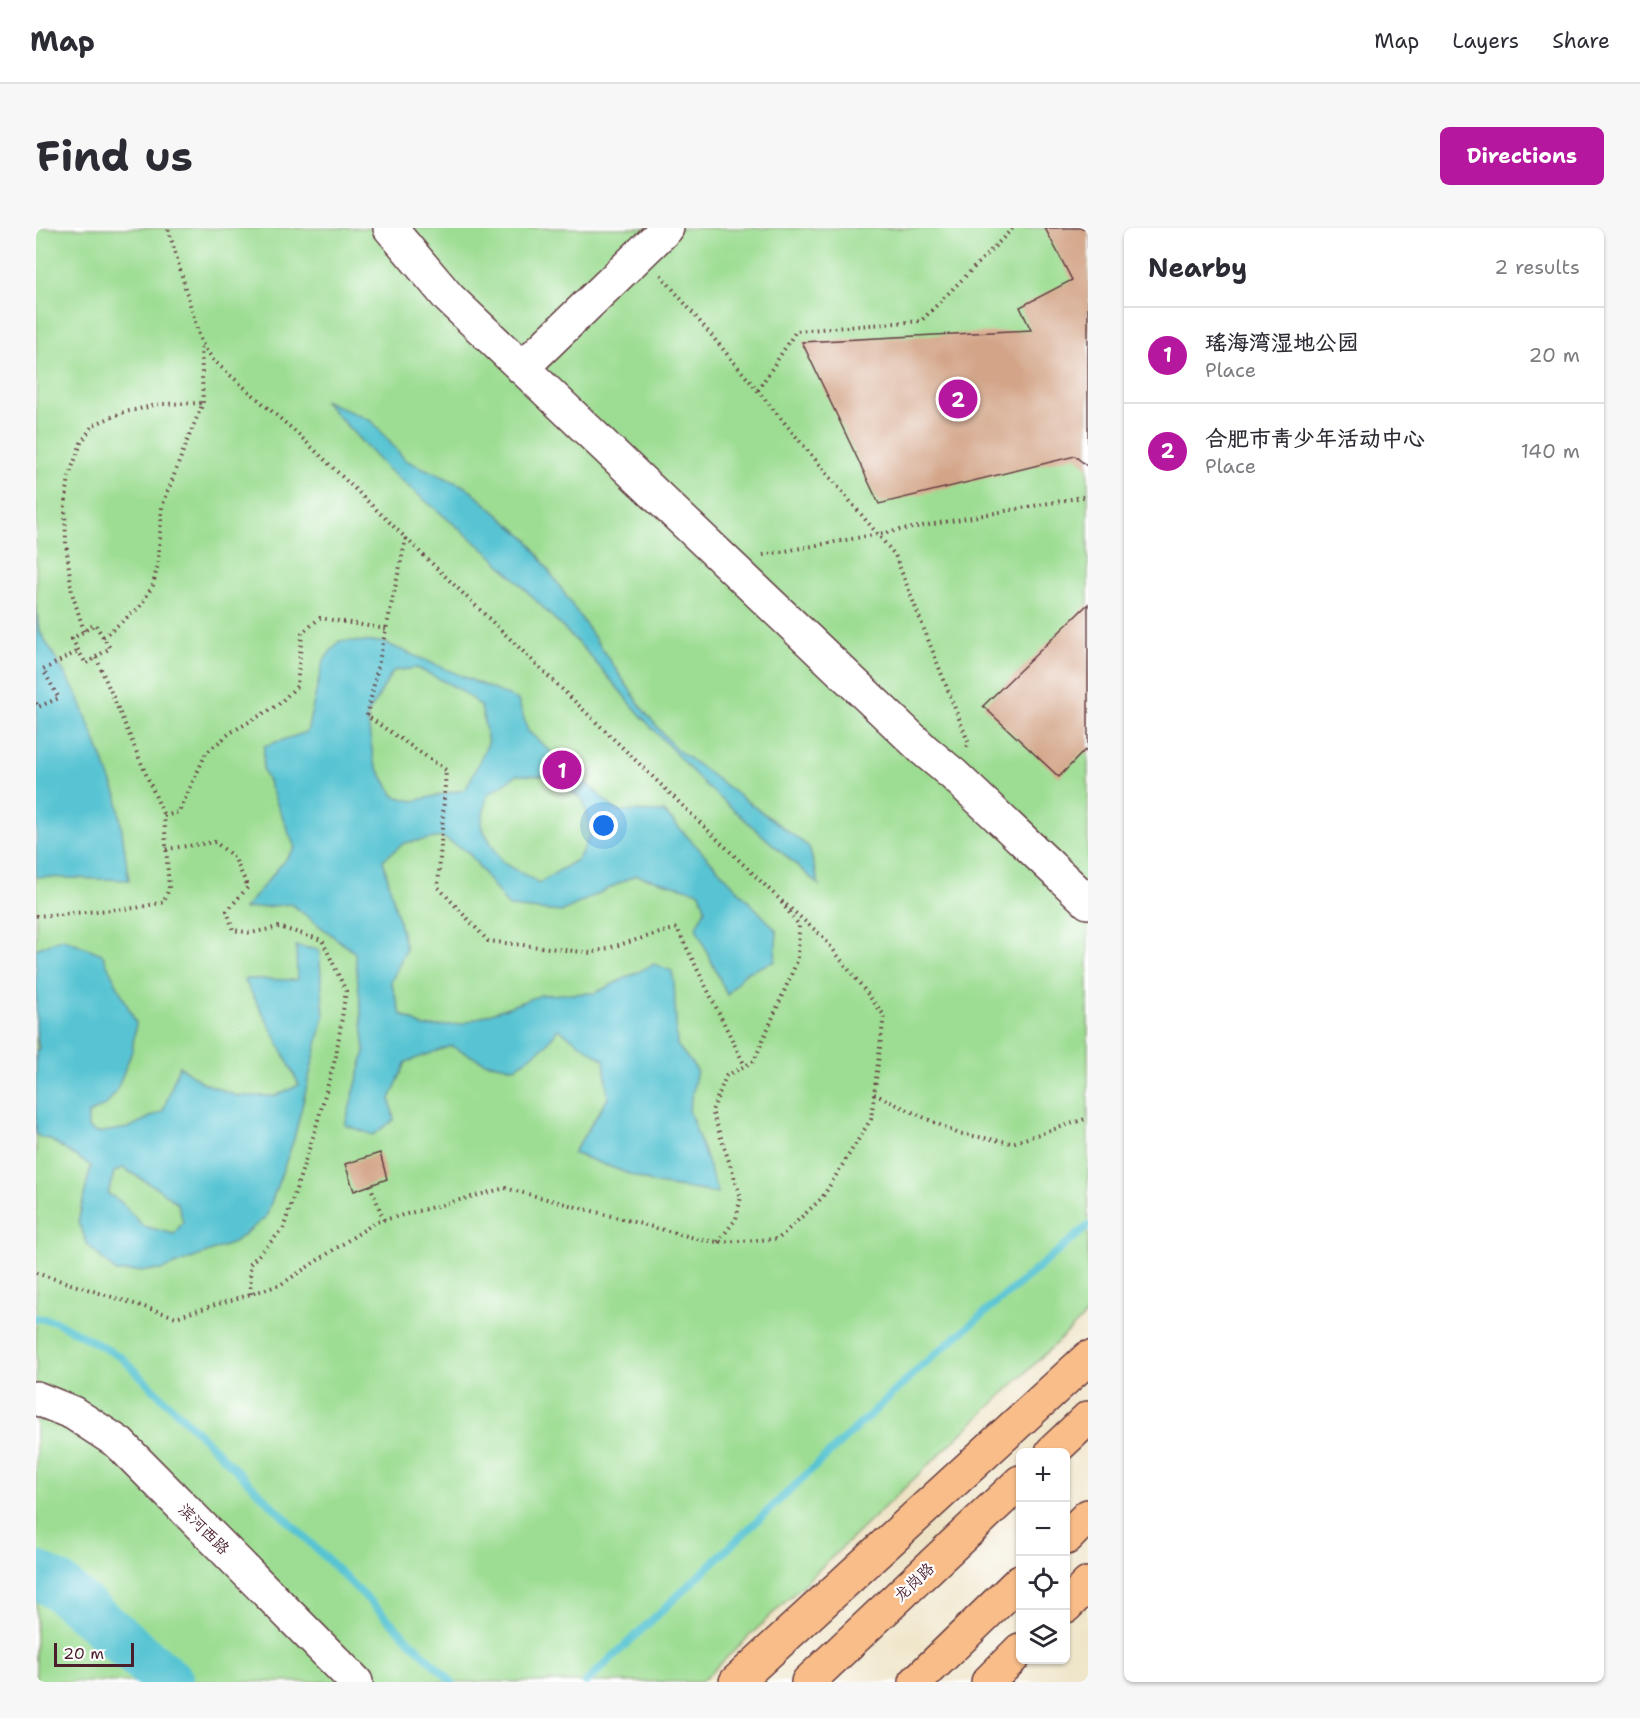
<!DOCTYPE html>
<meta charset="utf-8">
<style>
:root{--surface:#fff;--page:#f7f7f7;--text:#2b2b33;--muted:#7c7c81;--line:#e1e1e2;--accent:#b5179e}
body{margin:0;font-family:"Shantell Sans","LXGW WenKai TC",sans-serif;background:var(--page);color:var(--text)}
.controls{position:absolute;right:18px;bottom:18px;display:grid;overflow:hidden;border-radius:9px;box-shadow:0 2px 4px #0004}
.controls button{width:54px;height:54px;display:grid;place-items:center;padding:0;border:0;border-bottom:2px solid var(--line);background:var(--surface);color:var(--text);font:30px sans-serif}
.scale{position:absolute;left:18px;bottom:15px;width:80px;box-sizing:border-box;padding-left:6px;border:3px solid #4a1f2b;border-top:0;font-size:16px;line-height:21px;white-space:nowrap;color:#4a1f2b;-webkit-text-stroke:4px #fff;paint-order:stroke}
.you{position:absolute;left:568px;top:598px;width:21px;height:21px;margin:-15px;border:4px solid #fff;border-radius:50%;background:#1a73e8;box-shadow:0 0 0 9px #1a73e833}
.badge{display:grid;place-items:center;width:39px;height:39px;border-radius:50%;background:var(--accent);color:#fff;font-size:20px;font-weight:700}
.pin{position:absolute;translate:-50% -50%;border:3px solid #fff;box-shadow:0 2px 6px #0006}
.list{margin:0;padding:0;list-style:none}
h2{display:flex;justify-content:space-between;align-items:center;height:78px;margin:0;padding:0 24px;font-size:26px}
h2 small{font-size:20px;font-weight:400;color:var(--muted)}
.list li{display:grid;grid-template-columns:39px 1fr auto;gap:18px;align-items:center;box-sizing:border-box;height:96px;padding:0 24px;border-top:2px solid var(--line)}
.list b{display:block;font-size:22px;white-space:nowrap}
.list p{margin:0;font-size:20px;white-space:nowrap;color:var(--muted)}
.list em{font-size:20px;font-style:normal;color:var(--muted)}
.icon{flex:none;width:33px;height:33px;fill:none;stroke:currentColor;stroke-width:2;stroke-linecap:round;stroke-linejoin:round}
.map{position:relative;flex:none;width:1052px;height:1454px;overflow:hidden;border-radius:9px}
header{display:flex;align-items:center;gap:36px;box-sizing:border-box;height:84px;padding:0 30px;background:var(--surface);border-bottom:2px solid var(--line)}
header strong{font-size:28px}
nav{display:flex;gap:33px;margin-inline-start:auto;font-size:21px}
.intro{display:flex;align-items:center;justify-content:space-between;box-sizing:border-box;height:144px;padding:0 36px}
h1{margin:0;font-size:42px}
.button{padding:15px 27px;border-radius:9px;background:var(--accent);color:#fff;font-size:21px;font-weight:700}
main{display:flex;gap:36px;padding:0 36px}
aside{flex:1;background:var(--surface);border-radius:9px;box-shadow:0 2px 4px #0004}
.map>svg:first-child{display:block}
.green{fill:#9ddd93;stroke:#747e5f;stroke-width:1.5}
.water{fill:#59c4d3;stroke:#52727f;stroke-width:1.5;fill-rule:evenodd}
.lines{fill:none;stroke-linecap:round;stroke-linejoin:round}
.stream{stroke:#59c4d3;stroke-width:8}
.river{stroke:#59c4d3;stroke-width:48}
.building{fill:#d3a487}
.minor-casing{stroke:#633c42;stroke-width:36}
.major-casing{stroke:#633c42;stroke-width:36}
.path{stroke:#633c42;stroke-width:4;stroke-dasharray:1.5 4.5;stroke-linecap:butt}
.minor{stroke:#fff;stroke-width:33}
.major{stroke:#f8bd89;stroke-width:33}
.labels{text-anchor:middle;dominant-baseline:central;stroke-width:4.5;stroke-linejoin:round;paint-order:stroke}
.street-label{font-size:16px;fill:#4a1f2b;stroke:#fff}
</style>
<header>
<strong>Map</strong>
<nav><a>Map</a><a>Layers</a><a>Share</a></nav>
</header>
<div class="intro"><h1>Find us</h1><a class="button">Directions</a></div>
<main>
<div class="map">
<svg width="1052" height="1454" viewBox="0 0 1052 1454">
<rect width="100%" height="100%" fill="#fff"/>
<filter id="ink" filterUnits="userSpaceOnUse"><feTurbulence type="fractalNoise" baseFrequency=".0167" numOctaves="2"/><feDisplacementMap in="SourceGraphic" scale="12" xChannelSelector="R" yChannelSelector="G"/><feConvolveMatrix kernelMatrix="1 2 1 2 8 2 1 2 1" color-interpolation-filters="sRGB"/></filter>
<filter id="wash" filterUnits="userSpaceOnUse"><feTurbulence type="fractalNoise" baseFrequency=".008" numOctaves="4" result="noise"/><feDisplacementMap in="SourceGraphic" scale="24" xChannelSelector="R" yChannelSelector="G"/><feGaussianBlur stdDeviation="1.35" result="paint"/><feColorMatrix in="noise" values="0 0 0 0 0 0 0 0 0 0 0 0 0 0 0 0 0 1.4 0 .05"/><feComposite in="paint" operator="in"/></filter>
<g filter="url(#wash)">
<rect width="100%" height="100%" fill="#eee3c5"/>
<path class="green" d="M0,0H1052V1085L665,1454H0Z"/>
<path class="water" d="M287,172L336,193L369,232L430,259L492,312L609,484L639,520L773,619L783,657L668,556L614,498L549,422L455,327L350,240Z
M0,376L3,402L42,468L81,568L93,652L1,649L0,646Z
M303,413L347,414L482,472L492,503L581,583L628,584L741,703L739,733L709,745L691,767L660,700L669,681L664,664L600,647L525,684L473,679L432,624L406,609L368,615L347,632L370,721L355,754L365,786L388,799L426,796L505,767L559,765L618,736L636,743L638,753L641,817L661,842L653,882L682,965L620,956L537,925L572,870L568,832L522,801L510,817L479,840L448,834L415,818L370,834L354,871L358,892L337,907L309,897L329,823L319,725L255,676L208,681L259,620L227,541L228,518L271,504L287,433ZM381,440L423,461L445,478L452,515L430,561L377,573L358,568L338,534L331,488L357,443ZM481,547L509,548L547,571L555,606L542,631L503,655L466,634L445,598L451,567Z
M26,710L66,726L100,795L96,823L80,864L70,877L52,886V900L61,905L92,900L127,883L143,838L166,854L201,868H239L263,857L240,810L208,751L261,752L260,718L283,722L288,788L258,911L230,989L197,1015L125,1042L80,1044L52,1017L42,994L55,938L13,911L6,910L0,906V824L3,820L0,802V721ZM87,940L121,960L142,976L147,994L138,1006L107,998L84,973L72,966L78,944Z"/>
<g class="lines">
<path class="stream" d="M0,1090L19,1093L85,1129L416,1454
M550,1454L889,1135L1052,998"/>
<path class="river" d="M0,1347L22,1358L134,1454"/>
</g>
<g id="blocks">
<path class="building" d="M1009,0H1052V239L1039,228L843,276L766,114L995,102L984,79L1036,52Z
M1052,376V526L1049,522L1023,549L947,478Z
M344,925L351,951L318,963L309,936Z"/>
</g>
</g>
<g filter="url(#ink)">
<use href="#blocks" fill-opacity="0" stroke="#633c42" stroke-width="1.5"/>
<g class="lines">
<defs>
<path id="minor" d="M354,0L413,70L888,522L918,547L1052,674
M486,140L631,0
M0,1170L37,1185L83,1215L320,1454"/>
<path id="major" d="M1016,1224L1052,1190
M1030,1310L1052,1288
M1030,1378L1052,1356
M700,1454L1052,1130
M772,1454L984,1254
M880,1454L984,1353
M952,1454L984,1422"/>
</defs>
<use href="#minor" class="minor-casing"/>
<use href="#major" class="major-casing"/>
<path class="path" d="M625,47L859,327L933,516L931,519
M722,162L760,103L885,93L977,0
M370,310L331,488L410,542L402,659L452,713L555,725L641,700L709,838
M727,327L1052,268
M48,403L36,365L30,316L29,278L33,248L45,215L57,197L85,185L125,176L167,175
M67,409L104,379L117,357L122,335L126,279L151,213L167,175L165,116
M60,429L74,420L59,396L36,411L50,436L60,429L128,588
M0,475L2,479L23,470L7,442L42,423
M130,621L179,614L198,629L212,659L191,683L197,702L215,705L243,699L286,712L310,763L300,828L278,906L247,1001L214,1036L215,1066
M0,688L100,680L128,674L133,660L128,588L143,584L170,525L194,505L242,477L261,458L266,405L284,390L350,401
M838,866L921,905L976,915L1052,890
M334,957L348,992
M682,1014L700,991L705,969L676,883L690,848L718,833L762,731L763,697L745,674
M0,1045L140,1089L244,1057L340,994L469,960L666,1012L682,1014L742,1011L786,970L835,891L848,787L788,710L739,667L262,206L178,133L165,114L132,0"/>
<use href="#minor" class="minor"/>
<use href="#major" class="major"/>
</g>
</g>
<g class="labels">
<g class="street-label">
<text transform="translate(168 1301) rotate(45)">滨河西路</text>
<text transform="translate(878 1354) rotate(-43)">龙岗路</text>
</g>
</g>
</svg>
<div class="controls">
<button>+</button>
<button>−</button>
<button><svg class="icon" aria-label="locate" viewBox="0 0 24 24"><circle cx="12" cy="12" r="6"/><path d="M12 2v4M12 18v4M2 12h4M18 12h4"/></svg></button>
<button><svg class="icon" aria-label="layers" viewBox="0 0 24 24"><path d="M12 4l9 5-9 5-9-5zM3 14l9 5 9-5"/></svg></button>
</div>
<div class="scale">20 m</div>
<div class="you"></div>
<div class="pin badge" style="left:526px;top:542px">1</div>
<div class="pin badge" style="left:922px;top:171px">2</div>
</div>
<aside>
<h2>Nearby<small>2 results</small></h2>
<ul class="list">
<li><span class="badge">1</span><div><b>瑶海湾湿地公园</b><p>Place</p></div><em>20 m</em></li>
<li><span class="badge">2</span><div><b>合肥市青少年活动中心</b><p>Place</p></div><em>140 m</em></li>
</ul>
</aside>
</main>
